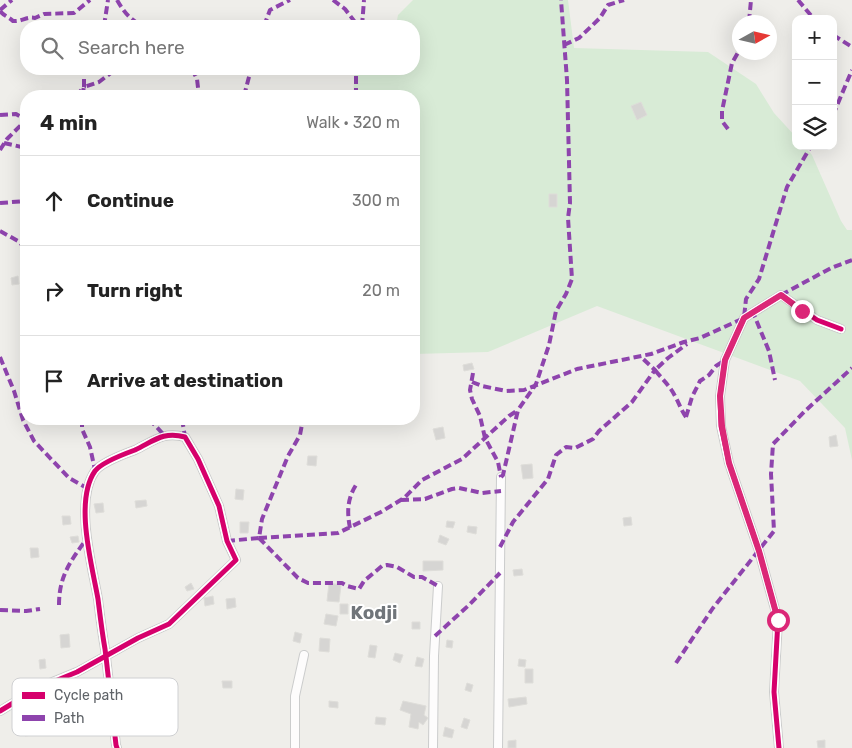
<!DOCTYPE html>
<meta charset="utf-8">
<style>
:root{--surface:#fff;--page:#f2f2f2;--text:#222;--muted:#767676;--line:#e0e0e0}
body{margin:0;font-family:Rubik,sans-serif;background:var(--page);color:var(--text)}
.controls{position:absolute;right:15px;top:15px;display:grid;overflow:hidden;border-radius:10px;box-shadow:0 5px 20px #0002}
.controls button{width:45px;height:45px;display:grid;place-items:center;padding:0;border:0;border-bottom:1px solid var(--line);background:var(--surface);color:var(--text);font:25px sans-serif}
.compass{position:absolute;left:732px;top:15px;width:45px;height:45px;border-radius:50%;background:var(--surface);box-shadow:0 5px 20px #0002;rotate:82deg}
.stop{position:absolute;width:15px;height:15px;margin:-11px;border:4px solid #db2777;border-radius:50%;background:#fff}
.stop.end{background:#db2777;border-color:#fff;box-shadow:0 1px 5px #0008}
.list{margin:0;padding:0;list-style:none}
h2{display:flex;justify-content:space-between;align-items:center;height:65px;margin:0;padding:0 20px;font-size:21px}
h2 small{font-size:16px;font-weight:400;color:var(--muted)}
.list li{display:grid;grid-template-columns:32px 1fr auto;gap:15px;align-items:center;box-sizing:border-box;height:90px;padding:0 20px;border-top:1px solid var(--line)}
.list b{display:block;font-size:19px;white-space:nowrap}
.list em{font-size:16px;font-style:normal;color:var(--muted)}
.icon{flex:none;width:28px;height:28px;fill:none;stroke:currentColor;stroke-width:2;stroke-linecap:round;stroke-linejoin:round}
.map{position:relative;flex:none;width:852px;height:748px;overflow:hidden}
.search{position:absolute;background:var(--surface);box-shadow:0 5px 20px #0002;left:20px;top:20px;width:400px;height:55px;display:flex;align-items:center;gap:12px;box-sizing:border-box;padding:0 18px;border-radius:20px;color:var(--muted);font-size:19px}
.panel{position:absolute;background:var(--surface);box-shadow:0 5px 20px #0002;left:20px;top:90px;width:400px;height:335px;border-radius:20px}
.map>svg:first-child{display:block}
.green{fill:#d8ebd6}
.building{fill:#d6d5d3;stroke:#deddd9}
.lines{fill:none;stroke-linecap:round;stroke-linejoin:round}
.street-casing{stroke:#cbcccc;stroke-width:10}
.street{stroke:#fdfcfc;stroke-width:8}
.quiet{stroke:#8e44ad;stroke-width:4;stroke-dasharray:8 4;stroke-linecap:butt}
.cycleway-casing{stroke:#fff;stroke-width:8}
.cycleway{stroke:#d6006c;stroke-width:5}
.route{stroke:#db2777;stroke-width:6}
.labels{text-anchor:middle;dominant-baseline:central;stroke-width:4;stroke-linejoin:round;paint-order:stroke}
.neighbourhood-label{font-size:19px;font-weight:bold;fill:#70757a;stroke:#fff}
.key{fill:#fff;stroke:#cfd0d2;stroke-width:1}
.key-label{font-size:14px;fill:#5f6368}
</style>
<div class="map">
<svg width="852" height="748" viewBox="0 0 852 748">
<rect width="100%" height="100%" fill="#efeeea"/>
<path class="green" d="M413,0H568L574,48L708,52L756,84L774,113L796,137V146H804L812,155L841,221L847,230H852V460L845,428L800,381L597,306L488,352L414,354V96H353L355,69H414V26H396L398,15Z"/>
<path class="building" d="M641,102L647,115L637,120L631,106Z
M549,194H557V207H549Z
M18,276L19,284L12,285L11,278Z
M472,363L474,369L464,371L463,365Z
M443,427L445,438L436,440L433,429Z
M836,435L838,446L830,447L829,437Z
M308,456H317L316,466L307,465Z
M532,464L533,478L523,479L521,465Z
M236,489L244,490L243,500L235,499Z
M146,500L147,506L136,508L135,501Z
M103,503L104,512L96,513L94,504Z
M62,516H70L71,524L63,525Z
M631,517L632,525L624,526L623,518Z
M447,521L455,522L453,528L446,527Z
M240,522H249L248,533H240Z
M468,526L477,527L476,534L467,532Z
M440,535L449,539L446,545L438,542Z
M78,536L79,542L72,543L70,537Z
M30,548H38L39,557L31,558Z
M423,561H443V570L423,571Z
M522,569L523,575L514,576L513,570Z
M191,583L194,589L187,591L185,587Z
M329,583L341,585L339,602L327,601Z
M213,596L214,604L205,606L204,598Z
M235,598L236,607L227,609L226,599Z
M340,604H348V614H340Z
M326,614L338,616L336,626L324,624Z
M412,622H420V629H412Z
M295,632L302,634L300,643L293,641Z
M69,634L70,647L61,648L60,635Z
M320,638L330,639L329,652L319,651Z
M447,640L453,641L452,648L446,647Z
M370,645L377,646L375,658L368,657Z
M395,653L403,655L400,663L393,660Z
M417,657L424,659L422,667L415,666Z
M45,659L46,668L40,669L39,660Z
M519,659L526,660L525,667L518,666Z
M525,669H533V683H525Z
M222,681H232V688H223Z
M467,683L473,685L471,692L465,690Z
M526,697L527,704L509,707L508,699Z
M329,701L338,702V708L329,707Z
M403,701L426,706L424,715L428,718L423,725L419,722L418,729L409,727L411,714L400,710Z
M376,717L386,718L385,725L375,724Z
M464,718L470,720L467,729L461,727Z
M445,727L454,730L452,738L443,736Z
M45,728L46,733L25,736L24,729Z
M516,740V748H508V741Z
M825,740V748H818L817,741Z"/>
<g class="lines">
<defs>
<path id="street" d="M0,711L38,688L77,672L138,638L169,624L236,560L227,541L219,506L198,459L185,437C163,431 154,441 135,450C124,454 102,462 95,471C74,501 92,565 98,599C100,615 102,632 105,649L106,657L116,745L117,748
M295,748V696L304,655
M433,748L434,656L438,586
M498,748L501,477
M779,748L774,692L778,620L759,551L729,463L721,426L720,396L725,360L744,318L781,295L817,320L841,329"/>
</defs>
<use href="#street" class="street-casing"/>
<use href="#street" class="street"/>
<path class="quiet" d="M117,0C124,12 130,20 143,26
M333,0L345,9L358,26
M798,0L814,19
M0,10L12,0
M0,11C4,16 9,17 13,21C22,22 26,16 35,18L44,14L74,13L90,0
M749,22L751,0
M104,26L108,0
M264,26L270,10L290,0
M362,26L364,0
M833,35L852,47
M564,45L579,38L600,18L608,5L624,0
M192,69L197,79L199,96
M76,96L84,87V69
M82,96L84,87L99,82L116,69
M244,96L251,69
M356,96V69
M0,115L16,114L26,120
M833,115L852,70
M728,129L722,121V111L732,63L740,49
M4,143L26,148
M0,150L7,139L26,120
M26,154L25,155L26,163
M0,203L26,201
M0,231L18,241L26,249
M781,295L831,268L852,260
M752,310L769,351L775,380
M0,357L14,391L23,420L34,441L69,478L87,488
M473,373L470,390L472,399L480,416L485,438L498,462L501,477
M472,382L482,386L506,391L524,390L577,369L651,354L684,342L700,338L744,318L746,299L759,279L787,187L811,146
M686,417C681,410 679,403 675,396C670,386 662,379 655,370L668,358L687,344
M686,417L692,397L700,381L709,375L716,366L725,360
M82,419V429L90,447L95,470
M149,419L165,436
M182,419L185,437
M501,477L503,475L518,410L536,384L549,345L556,311L566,294L572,279L568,218L570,203L567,80L561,0
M401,500L425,499L452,489L459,488L482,493L501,491
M350,528C347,513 347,499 356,485
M259,538L338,533L381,512L404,498L422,480L462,459L509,416L518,410
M259,538L298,578L308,583H342L347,586L359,589L364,581L382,566L387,565L397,567L414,577H422L438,586
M227,541L259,538L262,519L288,456L300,435L303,419
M500,547L513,522L548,479L556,455L566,447L575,448L593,439L599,431L632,402L655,370L641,357
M59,605C59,575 71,561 87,538
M0,610L26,611L40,609
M435,636L469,605L500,573
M676,663L713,608L774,531L771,474L773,444L805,411L852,368"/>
<defs>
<path id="cycleway" d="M0,711L38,688L77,672L138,638L169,624L236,560L227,541L219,506L198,459L185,437C163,431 154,441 135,450C124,454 102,462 95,471C74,501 92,565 98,599C100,615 102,632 105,649L106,657L116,745L117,748
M779,748L774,692L778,620L759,551L729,463L721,426L720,396L725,360L744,318L781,295L817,320L841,329"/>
</defs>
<use href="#cycleway" class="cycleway-casing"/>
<use href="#cycleway" class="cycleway"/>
</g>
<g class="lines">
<path class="route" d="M778,620L759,551L729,463L722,426L720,396L725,360L744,318L781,295L802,311"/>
</g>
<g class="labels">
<g class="neighbourhood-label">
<text x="374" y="612">Kodji</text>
</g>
</g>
<rect x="12" y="678" width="166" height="58" rx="8" class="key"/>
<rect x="22" y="692" width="23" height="7" fill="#d6006c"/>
<rect x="22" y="715" width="23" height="6" fill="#8e44ad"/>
<g class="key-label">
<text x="54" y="700">Cycle path</text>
<text x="54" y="723">Path</text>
</g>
</svg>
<div class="controls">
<button>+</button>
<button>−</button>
<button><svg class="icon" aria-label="layers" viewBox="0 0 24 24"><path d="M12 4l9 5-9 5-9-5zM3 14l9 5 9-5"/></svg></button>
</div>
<svg class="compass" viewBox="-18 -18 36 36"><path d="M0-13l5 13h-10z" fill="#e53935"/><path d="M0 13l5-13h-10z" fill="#767676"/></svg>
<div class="stop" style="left:778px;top:620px"></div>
<div class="stop end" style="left:802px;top:311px"></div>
<div class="search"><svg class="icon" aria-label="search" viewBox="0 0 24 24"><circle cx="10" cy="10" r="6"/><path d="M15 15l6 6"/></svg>Search here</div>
<section class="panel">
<h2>4 min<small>Walk · 320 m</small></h2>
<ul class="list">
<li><svg class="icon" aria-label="ahead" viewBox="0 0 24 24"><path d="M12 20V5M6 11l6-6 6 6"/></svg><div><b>Continue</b></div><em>300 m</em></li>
<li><svg class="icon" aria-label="right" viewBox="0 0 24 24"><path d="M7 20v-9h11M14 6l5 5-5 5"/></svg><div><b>Turn right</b></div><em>20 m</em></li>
<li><svg class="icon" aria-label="arrive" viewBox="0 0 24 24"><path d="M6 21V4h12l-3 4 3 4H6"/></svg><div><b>Arrive at destination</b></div></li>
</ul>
</section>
</div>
